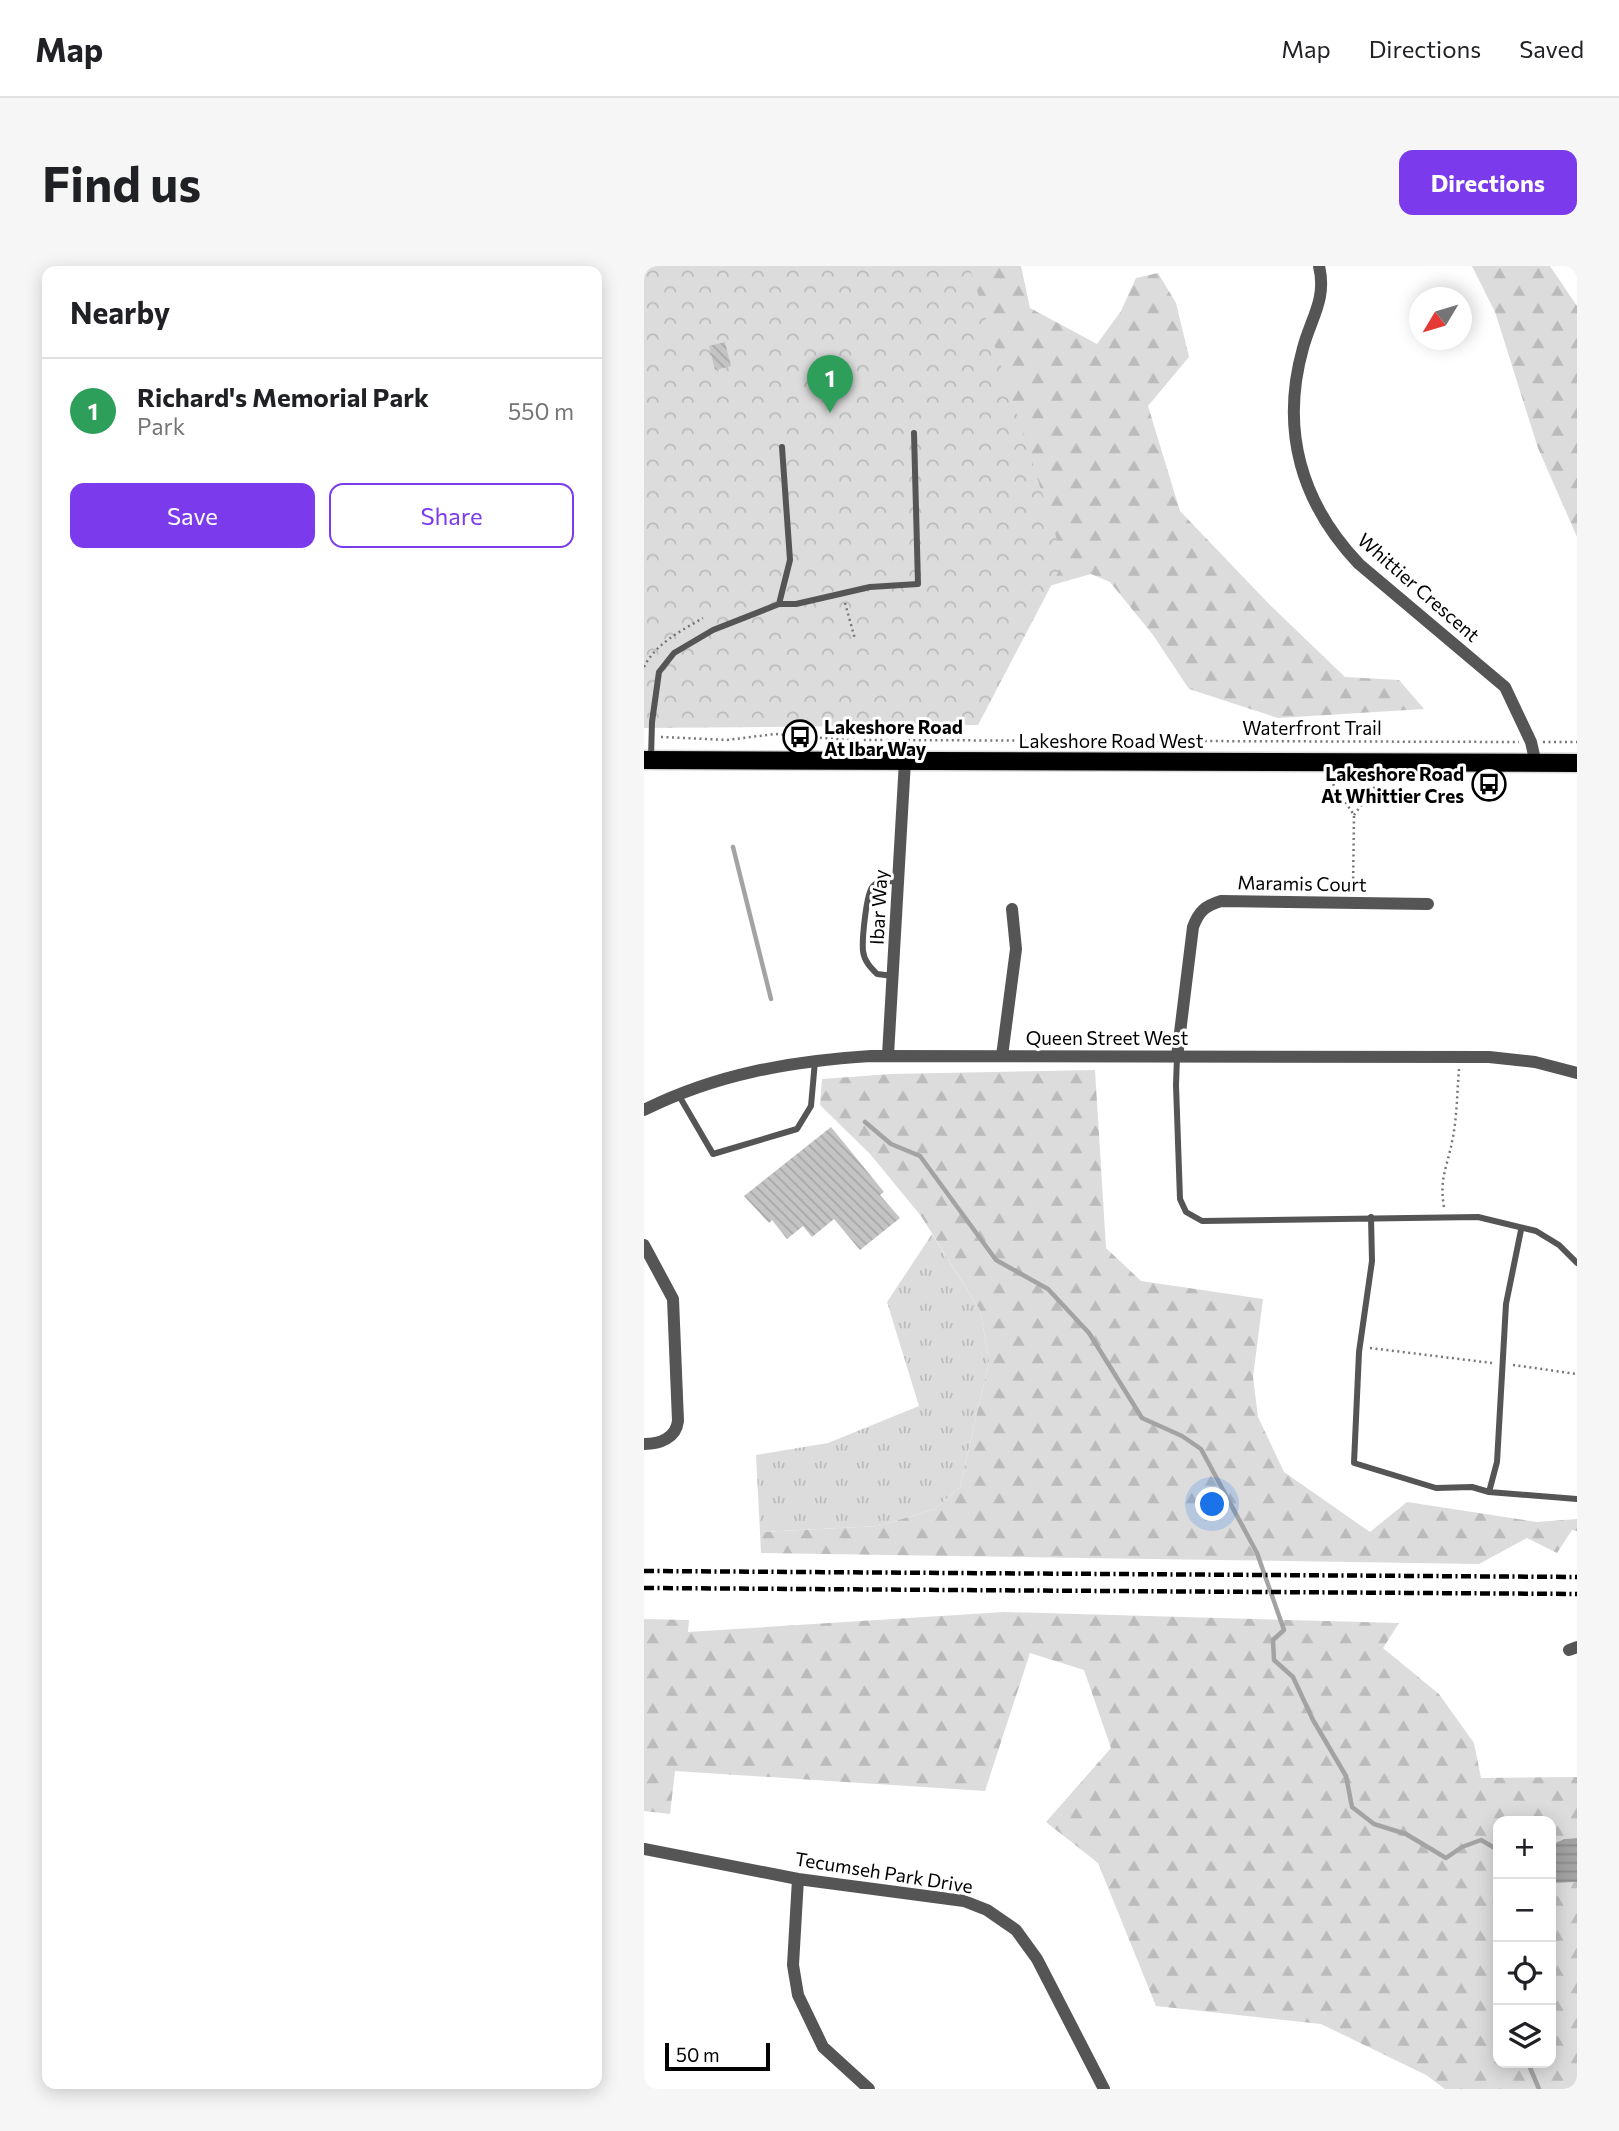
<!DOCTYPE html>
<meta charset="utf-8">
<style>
:root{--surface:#fff;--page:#f6f6f6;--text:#202124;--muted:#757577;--line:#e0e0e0;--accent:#7c3aed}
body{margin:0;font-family:Commissioner,sans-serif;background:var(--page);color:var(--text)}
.controls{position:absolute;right:21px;bottom:21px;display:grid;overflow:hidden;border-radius:14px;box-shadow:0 4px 18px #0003}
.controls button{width:63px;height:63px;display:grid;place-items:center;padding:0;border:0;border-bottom:2px solid var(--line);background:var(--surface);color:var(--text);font:35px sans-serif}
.compass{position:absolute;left:765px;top:21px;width:63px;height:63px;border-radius:50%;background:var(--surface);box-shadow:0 4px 18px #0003;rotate:232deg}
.scale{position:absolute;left:21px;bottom:18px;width:105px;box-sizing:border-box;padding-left:7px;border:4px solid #000;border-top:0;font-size:19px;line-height:24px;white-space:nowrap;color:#000;-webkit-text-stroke:5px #fff;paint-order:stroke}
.you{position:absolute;left:569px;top:1239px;width:24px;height:24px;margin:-18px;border:5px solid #fff;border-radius:50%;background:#1a73e8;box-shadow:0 0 0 10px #1a73e833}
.badge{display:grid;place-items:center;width:46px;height:46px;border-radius:50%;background:var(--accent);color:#fff;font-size:23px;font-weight:700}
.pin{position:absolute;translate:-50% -58px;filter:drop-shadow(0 2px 4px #0008)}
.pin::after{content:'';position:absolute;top:37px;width:24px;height:21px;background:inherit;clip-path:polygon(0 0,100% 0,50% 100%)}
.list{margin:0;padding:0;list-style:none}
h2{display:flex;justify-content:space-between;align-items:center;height:91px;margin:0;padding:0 28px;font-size:30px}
h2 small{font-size:23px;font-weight:400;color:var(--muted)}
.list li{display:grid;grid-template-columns:46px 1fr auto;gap:21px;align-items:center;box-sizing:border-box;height:105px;padding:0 28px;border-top:2px solid var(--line)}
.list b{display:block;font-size:26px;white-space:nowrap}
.list p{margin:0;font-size:23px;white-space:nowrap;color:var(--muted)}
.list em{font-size:23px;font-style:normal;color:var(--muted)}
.actions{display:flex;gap:14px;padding:21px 28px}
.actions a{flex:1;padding:16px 0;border:2px solid var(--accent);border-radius:14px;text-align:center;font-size:24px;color:var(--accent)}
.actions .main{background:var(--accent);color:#fff}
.icon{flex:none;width:38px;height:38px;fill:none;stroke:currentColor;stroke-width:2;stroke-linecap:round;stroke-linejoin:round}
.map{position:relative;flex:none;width:933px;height:1823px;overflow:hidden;border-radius:14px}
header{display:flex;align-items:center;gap:42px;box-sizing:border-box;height:98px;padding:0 35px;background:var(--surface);border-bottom:2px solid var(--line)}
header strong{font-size:33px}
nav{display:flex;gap:38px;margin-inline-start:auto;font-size:24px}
.intro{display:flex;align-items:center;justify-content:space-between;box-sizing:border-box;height:168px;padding:0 42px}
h1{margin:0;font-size:49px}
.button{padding:18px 32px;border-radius:14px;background:var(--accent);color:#fff;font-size:24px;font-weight:700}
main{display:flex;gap:42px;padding:0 42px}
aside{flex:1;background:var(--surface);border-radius:14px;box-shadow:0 4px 18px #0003}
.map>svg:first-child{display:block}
.grass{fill:url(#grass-tufts)}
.forest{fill:url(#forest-firs)}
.park{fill:url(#park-crowns)}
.water{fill:url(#water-rules)}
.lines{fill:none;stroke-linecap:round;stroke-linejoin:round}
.stream{stroke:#a3a3a3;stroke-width:4.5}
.building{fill:url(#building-back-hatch)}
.primary-casing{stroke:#dbdbdb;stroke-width:21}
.path{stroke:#777;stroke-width:2.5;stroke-dasharray:2 3.5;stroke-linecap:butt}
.lane{stroke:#555;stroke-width:6}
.street{stroke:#555;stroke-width:12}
.primary{stroke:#000;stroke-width:18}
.rail{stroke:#000;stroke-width:4.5;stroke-dasharray:10 3.5 2 3.5;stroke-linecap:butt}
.labels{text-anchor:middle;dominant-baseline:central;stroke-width:6;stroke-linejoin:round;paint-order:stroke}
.street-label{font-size:19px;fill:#000;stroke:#fff}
.poi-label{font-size:19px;font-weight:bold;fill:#000;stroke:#fff;text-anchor:start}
</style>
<header>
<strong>Map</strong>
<nav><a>Map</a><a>Directions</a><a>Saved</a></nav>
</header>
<div class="intro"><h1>Find us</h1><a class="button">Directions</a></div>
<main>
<aside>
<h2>Nearby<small></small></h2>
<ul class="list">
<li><span class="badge" style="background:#2e9e5b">1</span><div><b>Richard's Memorial Park</b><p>Park</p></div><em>550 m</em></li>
</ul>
<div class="actions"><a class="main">Save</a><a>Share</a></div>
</aside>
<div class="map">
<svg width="933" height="1823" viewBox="0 0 933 1823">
<defs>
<pattern id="grass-tufts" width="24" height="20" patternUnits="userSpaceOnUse" patternTransform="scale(1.75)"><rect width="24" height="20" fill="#dcdcdc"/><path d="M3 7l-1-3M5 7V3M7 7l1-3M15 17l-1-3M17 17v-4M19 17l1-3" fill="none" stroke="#bbb"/></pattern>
<pattern id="forest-firs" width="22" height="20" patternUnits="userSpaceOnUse" patternTransform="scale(1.75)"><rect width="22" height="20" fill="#dcdcdc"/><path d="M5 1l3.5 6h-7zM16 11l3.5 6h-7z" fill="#bbb"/></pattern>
<pattern id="park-crowns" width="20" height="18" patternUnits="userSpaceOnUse" patternTransform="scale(1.75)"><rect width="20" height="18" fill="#dcdcdc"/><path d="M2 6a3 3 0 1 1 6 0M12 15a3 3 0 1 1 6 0" fill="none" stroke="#bbb"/></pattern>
<pattern id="water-rules" width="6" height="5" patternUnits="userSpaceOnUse" patternTransform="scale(1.75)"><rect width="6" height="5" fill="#a3a3a3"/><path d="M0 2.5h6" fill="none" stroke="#8b8b8b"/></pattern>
<pattern id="building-back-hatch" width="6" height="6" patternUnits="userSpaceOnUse" patternTransform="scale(1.75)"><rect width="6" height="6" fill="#c4c4c4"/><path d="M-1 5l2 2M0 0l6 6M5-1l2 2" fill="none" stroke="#a7a7a7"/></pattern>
</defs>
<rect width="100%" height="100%" fill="#fff"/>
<path class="grass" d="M288,968L336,1044L345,1095L316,1221L291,1243L234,1260L116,1266L112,1189L184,1177L275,1140L243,1036Z"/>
<path class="forest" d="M271,0H377L386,42L453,78L477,45L492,12L514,7L532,37L545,91L504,140L536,245L625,338L701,411L755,414L780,443L634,452L545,423L509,369L466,316L447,308L391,324Z
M828,0H906L933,40V271L894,182L851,46Z
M451,804L462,982L497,1015L619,1033L609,1111L614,1151L640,1206L726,1266L763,1236L893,1256L933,1253V1265L928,1264L913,1287L883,1272L835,1298L117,1287L116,1266L234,1260L291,1243L316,1221L345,1095L336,1044L277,950L226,888L176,839L178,813L247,808Z
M360,1346L755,1357L739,1382L795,1428L830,1477L837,1512L933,1511V1572L920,1573L907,1579V1555H854V1797H907V1611L911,1617L933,1616V1823H801L782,1809L677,1758L512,1740L454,1597L402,1556L467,1482L440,1404L386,1387L341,1525L31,1505L26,1548L0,1545V1353L45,1354L44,1366Z"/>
<path class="park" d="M0,0H325L420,295L334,459L0,462Z"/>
<path class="water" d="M933,1572V1616L911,1617L907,1611V1579L920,1573Z"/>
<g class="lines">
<path class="stream" d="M89,581L127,733
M221,856L247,878L276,890L352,994L404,1023L445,1067L498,1152L538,1170L557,1183L613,1287L640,1364L629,1374L630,1394L649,1411L669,1454L702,1510L708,1541L730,1558L762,1568L802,1592L818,1581L837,1574L854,1584L851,1637L854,1642
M884,1797L895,1823"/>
</g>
<path class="building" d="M81,76L87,100L71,104L65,80Z
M187,861L240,926L236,929L256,952L216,984L190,953L168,971L159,960L143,973L128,954L125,957L100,930Z"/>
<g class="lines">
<defs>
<path id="primary" d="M0,494L933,497"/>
</defs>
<use href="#primary" class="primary-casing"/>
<path class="path" d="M201,337L211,373
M0,401C12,377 37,365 59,352
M17,471L83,474L131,468L203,474L875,476
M899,476H933
M689,518L710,549L709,625
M710,549L733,518
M800,941C795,914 803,901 808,876C813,853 813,827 815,803
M726,1082L848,1097
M869,1099L933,1108"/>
<path class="lane" d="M135,338L146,294L138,181
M7,492L8,456L15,406L30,387L69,364L135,338H152L226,321L274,318L270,167
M249,710L233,708C227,702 220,695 219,685C218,674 222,627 229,620C236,613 245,615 255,616
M533,791L532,819L536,933L542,946L558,955L834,951L892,965L915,979L933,997
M34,828L69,888L153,863L167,840L171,795
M727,951L728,995L715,1086L710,1197L792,1222L828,1221L845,1226L933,1233
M845,1226L853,1196L862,1038L877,964"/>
<path class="street" d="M675,0C683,33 667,52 659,82C636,164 657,237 715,298L861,421L887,476L892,498
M244,789L261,495
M358,790L372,683L368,643
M533,791L549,661C555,645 561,640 577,635L784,638
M0,844C72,808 147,795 227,790L845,791L891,796L933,807
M0,979L29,1033L34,1155C32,1172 16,1178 0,1178
M925,1384L933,1381
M0,1583L154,1613L320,1635L343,1644L372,1664L393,1693L460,1823
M154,1613L149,1699L154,1729L179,1781L225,1823"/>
<use href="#primary" class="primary"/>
<path class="rail" d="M0,1305L933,1311
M0,1322L933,1328"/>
</g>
<defs>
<symbol id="bus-ring" viewBox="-11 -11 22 22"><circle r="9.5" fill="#fff" stroke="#000" stroke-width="1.5"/><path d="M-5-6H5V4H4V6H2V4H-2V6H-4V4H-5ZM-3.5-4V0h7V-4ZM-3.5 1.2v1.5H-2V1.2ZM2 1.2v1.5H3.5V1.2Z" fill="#000"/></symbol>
</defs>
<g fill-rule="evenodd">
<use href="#bus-ring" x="137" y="452" width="38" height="38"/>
<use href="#bus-ring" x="826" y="499" width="38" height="38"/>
</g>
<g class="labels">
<g class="street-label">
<text transform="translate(775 321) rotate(41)">Whittier Crescent</text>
<text x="668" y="461">Waterfront Trail</text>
<text x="467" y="474">Lakeshore Road West</text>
<text transform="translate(658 617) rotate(1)">Maramis Court</text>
<text transform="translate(234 641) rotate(-87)">Ibar Way</text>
<text x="463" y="771">Queen Street West</text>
<text transform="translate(240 1606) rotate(9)">Tecumseh Park Drive</text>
</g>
<g class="poi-label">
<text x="180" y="460">Lakeshore Road<tspan x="180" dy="22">At Ibar Way</tspan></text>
<text x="820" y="507" text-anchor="end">Lakeshore Road<tspan x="820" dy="22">At Whittier Cres</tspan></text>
</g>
</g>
</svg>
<div class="controls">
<button>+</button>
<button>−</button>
<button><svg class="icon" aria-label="locate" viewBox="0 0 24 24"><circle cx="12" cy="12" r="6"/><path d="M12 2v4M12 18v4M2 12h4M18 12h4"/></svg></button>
<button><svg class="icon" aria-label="layers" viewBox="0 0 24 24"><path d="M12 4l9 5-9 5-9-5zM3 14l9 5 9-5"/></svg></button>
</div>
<svg class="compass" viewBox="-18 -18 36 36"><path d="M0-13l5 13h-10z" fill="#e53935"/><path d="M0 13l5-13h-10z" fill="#757577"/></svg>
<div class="scale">50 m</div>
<div class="you"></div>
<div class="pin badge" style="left:186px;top:147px;background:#2e9e5b">1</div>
</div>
</main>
